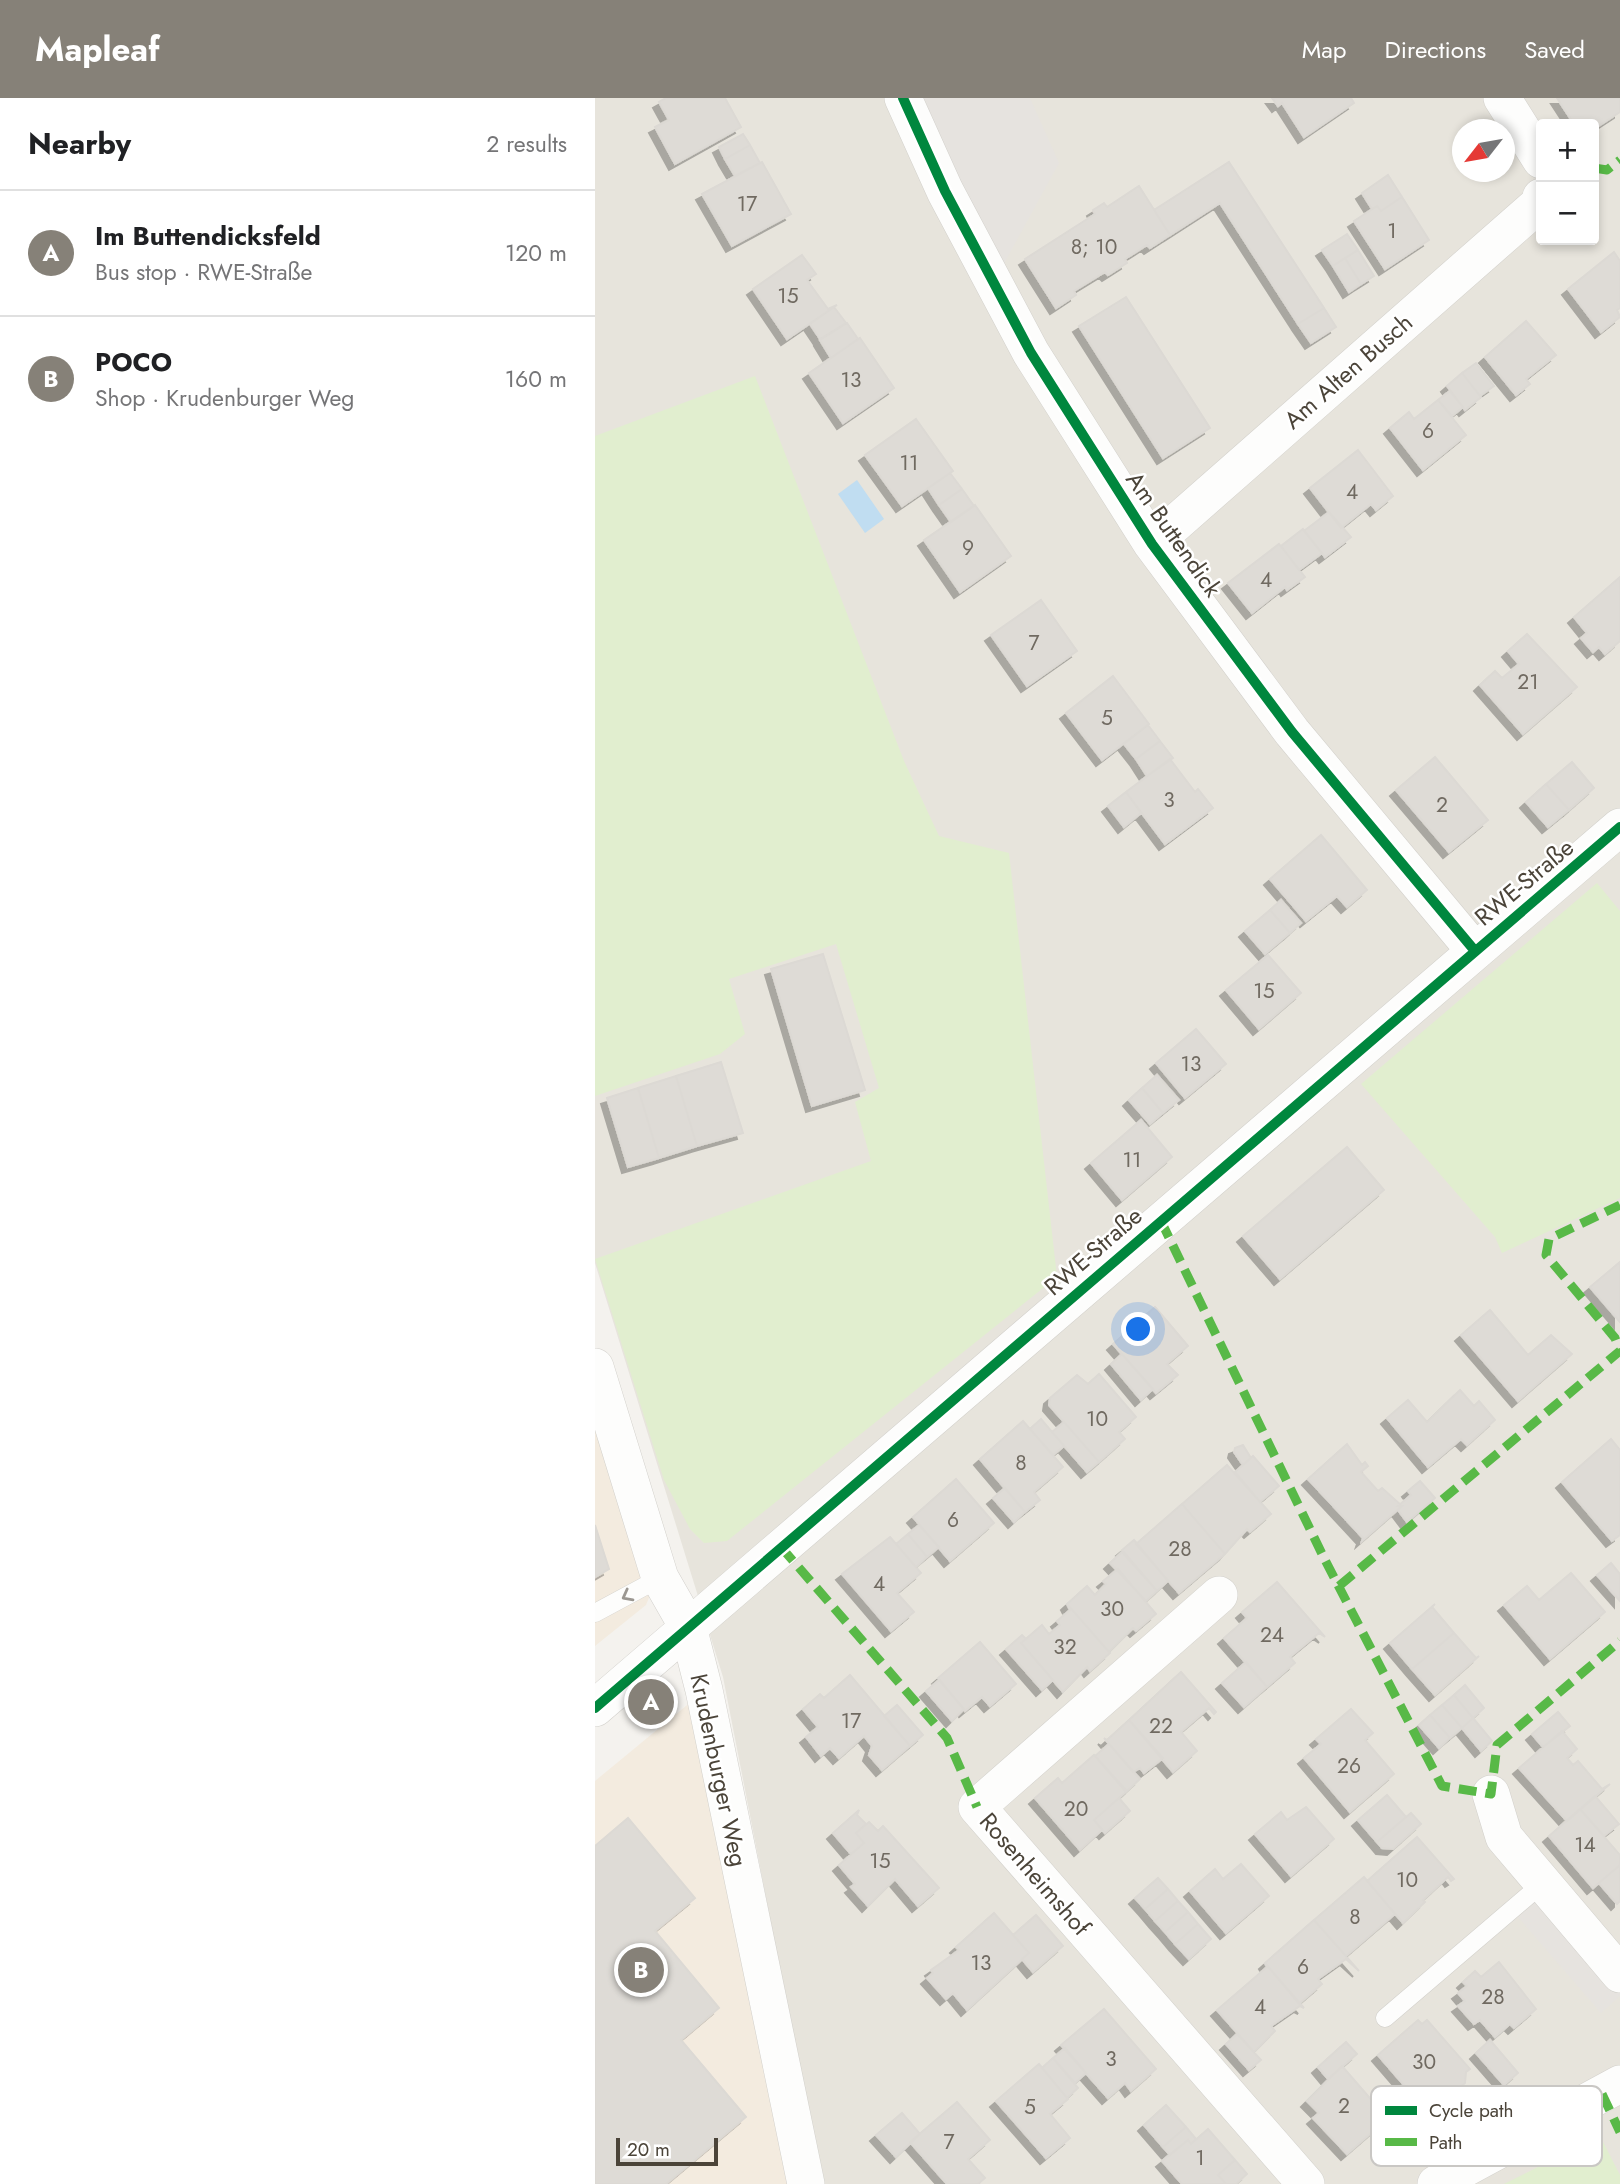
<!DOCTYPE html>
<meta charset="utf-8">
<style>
:root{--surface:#fff;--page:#f2f2f2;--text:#202124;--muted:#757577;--line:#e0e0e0;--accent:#868178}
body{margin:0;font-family:Jost,sans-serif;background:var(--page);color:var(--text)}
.controls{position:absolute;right:21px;top:21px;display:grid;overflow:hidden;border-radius:7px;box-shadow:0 4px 10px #0003}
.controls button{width:63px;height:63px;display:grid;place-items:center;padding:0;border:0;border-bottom:2px solid var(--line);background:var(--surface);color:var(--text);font:35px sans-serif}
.compass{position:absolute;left:857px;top:21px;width:63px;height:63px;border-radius:50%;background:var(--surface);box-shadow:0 4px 10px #0003;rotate:239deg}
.scale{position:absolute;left:21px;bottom:18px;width:102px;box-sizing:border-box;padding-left:7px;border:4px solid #4b4439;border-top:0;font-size:19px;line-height:24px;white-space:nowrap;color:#4b4439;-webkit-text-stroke:5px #fff;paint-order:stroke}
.you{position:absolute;left:544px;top:1232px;width:24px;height:24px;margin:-18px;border:5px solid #fff;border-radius:50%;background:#1a73e8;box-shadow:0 0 0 10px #1a73e833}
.badge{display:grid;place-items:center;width:46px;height:46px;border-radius:50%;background:var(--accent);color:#fff;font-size:23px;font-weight:700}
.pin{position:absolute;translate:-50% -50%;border:4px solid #fff;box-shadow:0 2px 7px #0006}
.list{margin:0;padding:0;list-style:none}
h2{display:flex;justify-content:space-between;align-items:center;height:91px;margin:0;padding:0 28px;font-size:30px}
h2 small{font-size:23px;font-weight:400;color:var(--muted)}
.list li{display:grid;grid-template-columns:46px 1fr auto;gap:21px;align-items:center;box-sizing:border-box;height:126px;padding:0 28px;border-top:2px solid var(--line)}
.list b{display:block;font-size:26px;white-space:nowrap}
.list p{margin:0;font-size:23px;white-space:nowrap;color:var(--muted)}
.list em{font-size:23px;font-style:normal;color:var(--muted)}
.map{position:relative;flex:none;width:1025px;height:2086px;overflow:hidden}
header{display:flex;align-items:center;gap:42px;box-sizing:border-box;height:98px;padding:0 35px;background:var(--accent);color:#fff}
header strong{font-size:33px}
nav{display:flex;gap:38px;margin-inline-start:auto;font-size:24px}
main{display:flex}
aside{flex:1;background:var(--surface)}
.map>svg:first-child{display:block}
.residential{fill:#e7e4dc;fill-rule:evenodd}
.commercial{fill:#f3ebdf}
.green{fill:#e1eecf}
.parking{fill:#e6e3df}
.water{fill:#c0ddf1}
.building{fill:#dedbd6;stroke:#dcd9d4;stroke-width:2;filter:url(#shadow)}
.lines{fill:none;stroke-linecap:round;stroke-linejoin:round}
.lane-casing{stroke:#d2d0cb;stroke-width:19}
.street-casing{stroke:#d2d0cb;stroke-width:38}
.lane{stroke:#fdfdfc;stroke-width:18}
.street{stroke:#fdfdfc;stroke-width:37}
.quiet{stroke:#58b947;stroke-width:9;stroke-dasharray:18 9;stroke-linecap:butt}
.cycleway-casing{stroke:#fff;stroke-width:15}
.cycleway{stroke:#00873e;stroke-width:10}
.oneway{stroke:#9b9791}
.labels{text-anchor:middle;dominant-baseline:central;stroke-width:5;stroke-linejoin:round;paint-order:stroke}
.number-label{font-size:21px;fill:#706a61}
.street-label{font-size:24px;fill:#4b4439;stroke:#fff}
.key{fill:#fff;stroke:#c9c7c4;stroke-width:2}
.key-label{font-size:19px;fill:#4b4439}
</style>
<header>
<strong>Mapleaf</strong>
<nav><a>Map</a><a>Directions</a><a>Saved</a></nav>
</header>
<main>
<aside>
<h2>Nearby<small>2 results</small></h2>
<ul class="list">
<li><span class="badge">A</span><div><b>Im Buttendicksfeld</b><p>Bus stop · RWE-Straße</p></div><em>120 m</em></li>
<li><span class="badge">B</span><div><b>POCO</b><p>Shop · Krudenburger Weg</p></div><em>160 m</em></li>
</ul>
</aside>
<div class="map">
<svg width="1025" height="2086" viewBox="0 0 1025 2086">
<defs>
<filter id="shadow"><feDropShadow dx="-6" dy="6" stdDeviation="0" flood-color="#0004"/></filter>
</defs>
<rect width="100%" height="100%" fill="#f4f2ee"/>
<path class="residential" d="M0,0H1025V2086H227L128,1579L0,1165ZM946,26H999V142H946ZM867,32H909V74H867Z"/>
<path class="commercial" d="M0,1321L57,1492L51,1507L0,1548Z
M97,1603L194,2086H0V1683Z"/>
<path class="green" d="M160,278L309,663L344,738L414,755L462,1179L132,1443L109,1445L95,1431L69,1382L0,1161L276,1063L260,1004L284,990L241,846L134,881L150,936L125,956L0,998V338Z
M1002,785L1025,813V1100L907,1155L900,1139L766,986Z
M1005,2038L1025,2077V2086H909Z"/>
<path class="parking" d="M326,0H435L464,65L406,171Z
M945,1799L1025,1892V1898L1006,1915L923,1819Z"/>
<path class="water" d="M262,382L289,421L270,435L243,396Z"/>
<path class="building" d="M71,0H130L146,29L80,66L60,29L74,22L64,4Z
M677,0H756L759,5L709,39L687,5L683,8Z
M962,0H1025V14L999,31V26H979Z
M148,36L155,47L130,61L124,49Z
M155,47L165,65L140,78L130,61Z
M167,64L196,116L137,148L107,96Z
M634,64L729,210L703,226L625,105L575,137L559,112Z
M793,77L807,99L786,113L782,108L777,111L767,95Z
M544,88L575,137L555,150L552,147L530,161L532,165L513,177L510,174L479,193L481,197L461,210L430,161L500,116L498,112L509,105L512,109Z
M807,99L834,142L790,171L759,123L782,108L786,113Z
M752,136L763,152L738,168L727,152Z
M763,152L779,178L766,186L750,160Z
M1019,154L1025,163V210L1022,212L1025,219L1006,234L973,191Z
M207,157L221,176L212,182L233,211L242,207L192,241L158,191Z
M750,160L766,186L754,194L738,168Z
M531,199L615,330L568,360L484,228Z
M239,209L251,225L225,241L215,226Z
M729,210L741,229L716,245L703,226Z
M931,223L961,257L931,281L935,286L921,297L890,259Z
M252,225L263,241L236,260L225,242Z
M265,240L299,290L248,325L214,275Z
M881,265L899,288L885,298L867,275Z
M867,275L886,299L870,312L852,288Z
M855,293L868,309L857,318L843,302Z
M843,302L871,337L828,372L795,330L814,314L819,321Z
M321,321L358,373L307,408L270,357Z
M763,352L798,398L781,412L776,406L746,430L715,390Z
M355,375L367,391L344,407L333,390Z
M367,391L379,408L356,424L344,407Z
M380,407L416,458L365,494L329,442Z
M734,414L756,439L730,459L709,433Z
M708,431L727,455L704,472L686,448Z
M684,446L710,479L692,492L690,489L657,515L633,485Z
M1025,479V543L1010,556L1004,549L998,554L986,540L992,535L979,519Z
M446,502L482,553L432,588L396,537Z
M932,536L982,589L928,636L885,587L900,573L907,580L924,566L913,553Z
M518,578L554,626L507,662L471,615Z
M553,627L565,643L541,661L529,646Z
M565,643L578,660L552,678L541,661Z
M840,659L893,722L854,754L801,692Z
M575,661L600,694L603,691L618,710L570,746L531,694Z
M977,664L999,690L974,712L951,686Z
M951,686L974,712L953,729L931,704Z
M531,694L546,715L529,729L513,708Z
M726,737L772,792L752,809L742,798L711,823L675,781Z
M686,802L706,825L695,835L675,812Z
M675,812L695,835L670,856L650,833Z
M228,856L270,992L217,1008L176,871Z
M673,857L706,895L664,931L631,892Z
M601,931L631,966L590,1000L561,965Z
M126,964L148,1035L102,1048L81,978Z
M562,977L584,1002L568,1015L547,990Z
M81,978L102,1048L64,1060L43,990Z
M43,990L64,1060L33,1069L12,1000Z
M547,990L568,1015L555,1026L534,1002Z
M546,1022L577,1059L527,1102L496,1065Z
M752,1049L789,1092L685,1181L648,1138Z
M1025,1164V1224L995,1189Z
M560,1209L593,1248L572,1266L583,1277L561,1295L518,1246Z
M895,1212L933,1257L956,1237L977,1256L923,1303L866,1237Z
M527,1256L558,1291L546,1302L516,1266Z
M504,1276L541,1319L524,1334L530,1341L504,1364L454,1307L455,1300L482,1277L493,1286Z
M865,1292L879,1308L884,1303L900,1322L872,1347L866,1341L833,1369L792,1320L813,1302L832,1324Z
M446,1321L469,1348L458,1357L435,1331Z
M428,1323L468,1369L439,1394L445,1402L430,1414L385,1361Z
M469,1324L504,1364L492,1374L457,1334Z
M1016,1341L1025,1352V1437L1017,1443L967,1384Z
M752,1346L767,1367L770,1364L773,1368L766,1374L783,1393L787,1390L807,1408L767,1443L768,1440L713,1381Z
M648,1347L656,1360L648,1367L639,1354L640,1350Z
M658,1358L684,1388L665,1404L640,1374Z
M632,1367L676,1416L655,1434L652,1431L630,1456L587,1406Z
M361,1381L399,1425L355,1463L318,1419Z
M825,1383L840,1400L812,1424L803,1412L807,1408H803L816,1397L813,1393Z
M410,1390L430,1414L419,1424L398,1400Z
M587,1406L630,1456L584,1495L541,1446Z
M0,1427L14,1471L0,1479Z
M324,1427L344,1449L332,1459L313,1436Z
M313,1436L332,1459L321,1469L301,1446Z
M295,1439L326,1475L302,1495L319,1514L296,1533L247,1476Z
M539,1442L573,1483L562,1493L527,1452Z
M527,1454L562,1493L551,1503L515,1465Z
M1016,1465L1025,1476V1503L1002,1477Z
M523,1471L561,1516L541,1533L538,1530L514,1554L472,1506L492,1488L500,1497L511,1486L508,1483Z
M976,1475L1010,1514L955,1561L909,1507L932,1488L944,1502Z
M682,1484L730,1539L724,1535L695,1559L700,1565L672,1589L629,1540L652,1520L647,1514Z
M472,1506L515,1555L495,1573L492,1569L468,1594L426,1545L447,1527L454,1536L465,1527L462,1523L475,1512Z
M840,1506L837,1509L859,1535L817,1571L795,1545Z
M859,1535L881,1560L884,1558L840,1597L817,1571Z
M427,1537L431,1541L426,1545L458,1582L447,1592L411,1551Z
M385,1544L421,1586L395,1608L387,1599L370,1613L343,1580Z
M651,1564L672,1589L649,1609L627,1585Z
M586,1574L621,1614L619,1616L614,1610L586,1634L602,1653L578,1674L534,1622Z
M255,1577L315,1648L287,1672L274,1657L277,1648L269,1638L244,1660L235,1650L226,1658L211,1639L223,1629L208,1611L225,1596L229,1600Z
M344,1582L369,1611L357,1623L331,1593Z
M870,1587L889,1610L878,1620L859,1597Z
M859,1597L878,1620L867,1630L847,1607Z
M302,1607L328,1637L315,1648L289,1618Z
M847,1607L867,1630L855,1640L835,1617Z
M756,1611L778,1635L770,1642L799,1676L755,1714L709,1660L726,1646L721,1641Z
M963,1614L975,1628L948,1649L937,1636Z
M835,1617L855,1640L844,1650L824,1627Z
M878,1620L897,1643L886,1653L867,1630Z
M534,1622L568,1660L549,1675L545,1670L538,1674L509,1640L512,1642Z
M967,1633L982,1651L972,1660L978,1667L983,1663L1007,1691L1015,1686L972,1723L924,1670Z
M514,1646L545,1681L531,1694L500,1658Z
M499,1657L532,1693L499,1722L507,1732L485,1752L440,1700L463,1680L467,1685Z
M792,1697L811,1719L782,1744L763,1722Z
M1000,1698L1024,1726L1009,1738L985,1711Z
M524,1700L535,1713L510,1735L499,1722Z
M711,1709L739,1741L696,1778L660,1736L686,1714L692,1722Z
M985,1711L1025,1757V1767L998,1790L954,1738Z
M264,1712L262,1717L271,1726L261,1735L269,1745L256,1756L238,1735Z
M816,1715L826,1726L798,1751L787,1750L782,1744Z
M33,1720L100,1800L60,1833L124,1910L86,1942L151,2019L71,2086H0V1748Z
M274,1724L283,1733L288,1728L344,1790L323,1808L300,1781L273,1808L256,1789L260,1786L244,1767L269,1745L261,1735Z
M822,1739L859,1781L856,1783L853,1779L828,1802L830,1804L808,1825L772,1783Z
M646,1766L674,1798L631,1835L595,1793L620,1771L628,1781Z
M1025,1767V1803L1022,1806L1004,1785Z
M769,1779L800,1816L751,1858L719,1822Z
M563,1780L573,1791L550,1811L540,1800Z
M573,1791L583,1803L560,1823L550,1811Z
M583,1803L593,1814L570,1834L560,1823Z
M593,1814L603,1826L580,1846L570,1834Z
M399,1815L434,1855L372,1912L358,1895L351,1901L332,1880L338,1875L336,1872L364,1852L361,1849Z
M441,1817L468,1848L438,1874L427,1861L434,1855L418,1837Z
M719,1822L764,1873L751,1861L723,1881L727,1886L705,1905L706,1908L670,1865Z
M603,1826L616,1841L594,1861L580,1846Z
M904,1864L941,1911L919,1930L915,1926L900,1939L885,1922L879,1926L863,1908L870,1903L863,1895L872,1888L868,1884L880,1873L886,1879Z
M670,1865L709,1910L705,1908L676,1928L680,1933L659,1954L622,1912L672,1869Z
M509,1911L561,1971L536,1993L530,1985L513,2000L466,1947Z
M823,1922L827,1926L832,1922L875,1971L871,1974L870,1985L849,2003L844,1996L828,2009L783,1957Z
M642,1936L666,1962L654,1972L631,1946Z
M895,1942L923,1975L909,1987L881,1955Z
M751,1944L762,1956L733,1981L723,1969Z
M470,1950L491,1975L480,1985L458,1960Z
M458,1960L483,1990L472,2000L447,1970Z
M444,1966L473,2001L455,2016L475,2040L451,2060L401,2003Z
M747,1968L786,2013L777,2021L783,2029L752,2056L718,2020L724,2015L712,2003Z
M362,2004L395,2042L373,2061L390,2080L383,2086H352L315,2044Z
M571,2007L591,2029L568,2049L549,2027Z
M307,2015L325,2036L301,2059L281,2037Z
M591,2029L601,2041L596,2046L593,2042L575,2057L568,2049Z
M613,2031L640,2062L623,2077L631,2086H587L567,2063L593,2042L596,2046Z
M640,2062L652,2076L641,2086H631L623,2077Z"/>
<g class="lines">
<defs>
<path id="lane" d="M0,1515L65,1480
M790,1920L948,1785"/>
<path id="street" d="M308,0L350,93L436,255L557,446L697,634L880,853
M907,0L946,62
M557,446L945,105L946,99
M0,1269L65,1480L93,1529L109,1592L211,2086
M624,1497L382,1709L711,2086
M0,1610L1025,729
M896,1696L909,1739L1025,1876
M841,2086L1025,1986"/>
</defs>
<use href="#lane" class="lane-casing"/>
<use href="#street" class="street-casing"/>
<use href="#lane" class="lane"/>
<use href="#street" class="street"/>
<path class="quiet" d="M999,70L1012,72L1025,62
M566,1123L729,1460L847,1688L896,1696L902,1647L1025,1543
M186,1449L352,1640L382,1709
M744,1488L1025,1253L1020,1240L951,1157L954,1141L1025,1107
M1007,1996L1025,2034"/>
<defs>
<path id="cycleway" d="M308,0L350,93L436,255L557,446L697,634L880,853
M0,1610L1025,729"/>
</defs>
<use href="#cycleway" class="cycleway-casing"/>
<use href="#cycleway" class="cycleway"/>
</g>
<defs><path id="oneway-chevron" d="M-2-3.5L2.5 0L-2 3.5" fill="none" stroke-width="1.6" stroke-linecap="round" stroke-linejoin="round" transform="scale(1.75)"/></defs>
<use class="oneway" href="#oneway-chevron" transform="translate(32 1498) rotate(152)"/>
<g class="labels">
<g class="number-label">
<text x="152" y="106">17</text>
<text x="797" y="133">1</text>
<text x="499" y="149">8; 10</text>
<text x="193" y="198">15</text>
<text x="256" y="282">13</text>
<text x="833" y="333">6</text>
<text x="314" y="365">11</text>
<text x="757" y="394">4</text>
<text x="373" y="450">9</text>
<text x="671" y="482">4</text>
<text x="439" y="545">7</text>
<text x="933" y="584">21</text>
<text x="512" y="620">5</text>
<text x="574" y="702">3</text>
<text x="847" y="707">2</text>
<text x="669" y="893">15</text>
<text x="596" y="966">13</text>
<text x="537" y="1062">11</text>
<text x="502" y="1321">10</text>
<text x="426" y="1365">8</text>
<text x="358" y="1422">6</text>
<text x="585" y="1451">28</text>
<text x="284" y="1486">4</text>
<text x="517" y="1511">30</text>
<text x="677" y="1537">24</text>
<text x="470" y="1549">32</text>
<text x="256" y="1623">17</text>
<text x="566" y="1628">22</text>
<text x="754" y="1668">26</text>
<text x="481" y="1711">20</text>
<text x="990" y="1747">14</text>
<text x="285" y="1763">15</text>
<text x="812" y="1782">10</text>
<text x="760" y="1819">8</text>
<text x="386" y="1865">13</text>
<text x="708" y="1869">6</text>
<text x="898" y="1899">28</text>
<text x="665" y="1909">4</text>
<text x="516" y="1961">3</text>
<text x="829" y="1964">30</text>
<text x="749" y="2008">2</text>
<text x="435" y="2009">5</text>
<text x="354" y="2044">7</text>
<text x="605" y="2060">1</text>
</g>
<g class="street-label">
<text transform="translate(753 273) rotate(-41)">Am Alten Busch</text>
<text transform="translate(579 436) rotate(55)">Am Buttendick</text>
<text transform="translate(929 784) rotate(-40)">RWE-Straße</text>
<text transform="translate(498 1153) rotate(-41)">RWE-Straße</text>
<text transform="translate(124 1672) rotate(78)">Krudenburger Weg</text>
<text transform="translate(440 1776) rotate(49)">Rosenheimshof</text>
</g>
</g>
<rect x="776" y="1988" width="231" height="80" rx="10" class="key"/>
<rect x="790" y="2008" width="32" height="9" fill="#00873e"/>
<rect x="790" y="2040" width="32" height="8" fill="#58b947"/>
<g class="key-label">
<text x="834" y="2019">Cycle path</text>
<text x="834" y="2051">Path</text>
</g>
</svg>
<div class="controls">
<button>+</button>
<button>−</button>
</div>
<svg class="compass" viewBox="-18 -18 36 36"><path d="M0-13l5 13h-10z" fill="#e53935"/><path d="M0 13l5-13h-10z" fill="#757577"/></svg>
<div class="scale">20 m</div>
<div class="you"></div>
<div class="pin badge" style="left:56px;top:1604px">A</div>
<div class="pin badge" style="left:46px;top:1872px">B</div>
</div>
</main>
